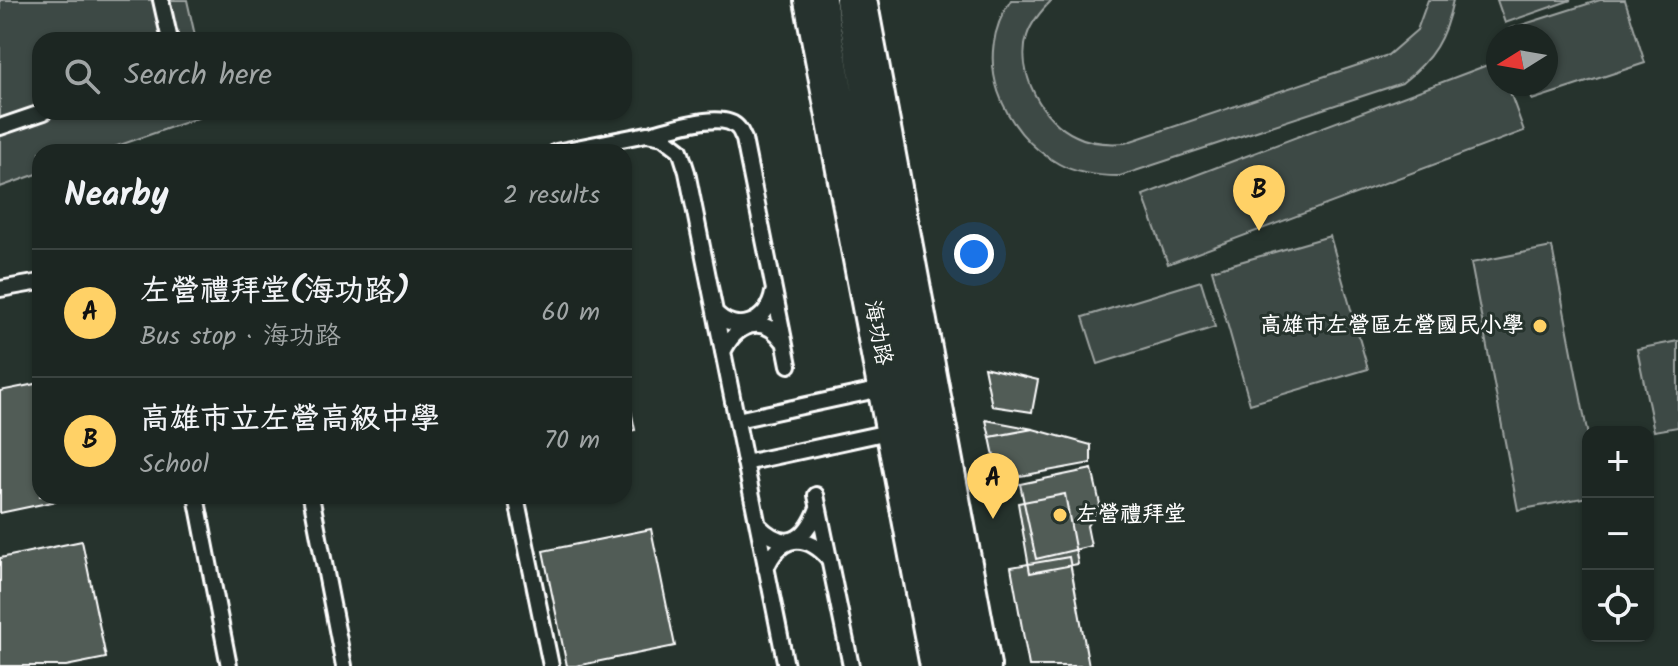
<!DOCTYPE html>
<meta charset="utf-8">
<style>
:root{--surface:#1c2622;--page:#252e2a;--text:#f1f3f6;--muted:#a0a5a5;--line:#3a4340;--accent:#ffd166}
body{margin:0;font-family:Kalam,"LXGW WenKai TC",sans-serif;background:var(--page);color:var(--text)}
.controls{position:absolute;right:24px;bottom:24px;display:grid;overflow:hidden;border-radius:16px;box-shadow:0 2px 6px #0004}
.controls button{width:72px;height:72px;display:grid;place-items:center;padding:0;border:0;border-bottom:2px solid var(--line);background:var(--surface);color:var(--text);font:40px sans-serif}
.compass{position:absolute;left:1486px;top:24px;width:72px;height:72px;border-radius:50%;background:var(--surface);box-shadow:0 2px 6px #0004;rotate:259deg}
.you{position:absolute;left:974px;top:254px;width:28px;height:28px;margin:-20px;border:6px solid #fff;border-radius:50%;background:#1a73e8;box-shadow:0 0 0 12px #1a73e833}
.badge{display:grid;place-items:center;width:52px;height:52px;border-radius:50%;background:var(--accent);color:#111;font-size:26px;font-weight:700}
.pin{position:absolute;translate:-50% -66px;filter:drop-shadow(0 2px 4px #0008)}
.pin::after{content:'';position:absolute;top:42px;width:28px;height:24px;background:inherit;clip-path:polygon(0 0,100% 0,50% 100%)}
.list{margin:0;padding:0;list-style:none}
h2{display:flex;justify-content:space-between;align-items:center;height:104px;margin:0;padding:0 32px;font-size:34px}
h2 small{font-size:26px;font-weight:400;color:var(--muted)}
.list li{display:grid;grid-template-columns:52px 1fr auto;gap:24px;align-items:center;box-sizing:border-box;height:128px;padding:0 32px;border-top:2px solid var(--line)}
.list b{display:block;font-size:30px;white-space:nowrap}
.list p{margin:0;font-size:26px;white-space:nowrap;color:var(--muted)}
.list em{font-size:26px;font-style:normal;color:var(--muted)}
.icon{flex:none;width:44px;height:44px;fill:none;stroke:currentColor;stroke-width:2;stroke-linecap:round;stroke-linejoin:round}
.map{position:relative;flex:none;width:1678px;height:666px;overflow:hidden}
.search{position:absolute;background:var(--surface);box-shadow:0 2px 6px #0004;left:32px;top:32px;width:600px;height:88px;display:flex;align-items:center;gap:20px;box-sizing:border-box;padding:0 28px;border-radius:24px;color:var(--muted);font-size:30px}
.panel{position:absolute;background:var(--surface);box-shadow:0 2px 6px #0004;left:32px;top:144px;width:600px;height:360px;border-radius:24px}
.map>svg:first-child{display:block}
.green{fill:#3e4944;stroke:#9ea4a2;stroke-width:2}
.building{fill:#515c57;stroke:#fff;stroke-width:2}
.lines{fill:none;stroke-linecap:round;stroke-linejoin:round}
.lane-casing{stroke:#fff;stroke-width:20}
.secondary-casing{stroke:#fff;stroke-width:46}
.lane{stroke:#26332d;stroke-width:14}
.secondary{stroke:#26332d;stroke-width:40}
.poi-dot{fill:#ffd166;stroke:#26332d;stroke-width:3}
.labels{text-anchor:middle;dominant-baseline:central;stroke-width:6;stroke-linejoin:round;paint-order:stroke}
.poi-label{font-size:22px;font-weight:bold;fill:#fff;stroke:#26332d;text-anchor:end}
.street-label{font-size:22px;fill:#fff;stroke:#26332d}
</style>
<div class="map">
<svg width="1678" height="666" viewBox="0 0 1678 666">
<rect width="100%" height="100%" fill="#26332d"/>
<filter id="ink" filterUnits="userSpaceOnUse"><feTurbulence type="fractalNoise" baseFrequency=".0125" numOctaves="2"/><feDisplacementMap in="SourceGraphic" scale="16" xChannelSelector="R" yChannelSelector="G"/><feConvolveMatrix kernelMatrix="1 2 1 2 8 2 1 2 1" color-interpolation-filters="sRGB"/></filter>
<g filter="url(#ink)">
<path class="green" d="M0,0H187L196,40H40V112L212,113L100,152H40V173L0,187Z
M1011,0H1052C1042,10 1031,22 1027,36C1016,73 1042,121 1076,136C1089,143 1110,144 1125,143L1388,55L1417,30L1428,0H1453C1445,38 1433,59 1402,83L1120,176C1100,176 1077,174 1059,164C1001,132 971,58 1011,0Z
M1497,0H1571L1505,23Z
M1600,0H1625L1645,63L1532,100L1527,84H1546V36H1511L1509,29Z
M1498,61V84H1507L1524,131L1168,264L1143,195Z
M1330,236L1368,369L1250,404L1212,270Z
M1552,247L1588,436V497L1518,510L1471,263Z
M1201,281L1215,327L1098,364L1083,317Z
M1678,341V427L1654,431L1637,349Z"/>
<path class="building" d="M984,367L1038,380L1032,412L992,406Z
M624,376L635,430L624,432Z
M40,383V496H70L71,498L0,513V391Z
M986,420L1033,429L990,437Z
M1033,429L1091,445V463L999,480L990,437Z
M1092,469L1100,504L1087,526L1091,546L1036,559L1020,484Z
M1065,494L1078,564L1030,573L1018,503Z
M651,529L675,646L576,666H567L543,551Z
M82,541L106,658L66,666H0V558Z
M1069,557L1089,666H1029L1011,567Z"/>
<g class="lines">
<defs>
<path id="lane" d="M161,0L170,40
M0,127L44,112
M653,133C673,128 724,110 738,128C741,131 742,136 744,139L789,365
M556,152L647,134L663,137L680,150L687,172L786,666
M0,289L40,282
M715,312C736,335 768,323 773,293
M723,352C736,324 763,313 783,341
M737,420L886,388
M745,463L893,431
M816,495L851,666
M196,496L229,666
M311,496L344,666
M516,496L551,666
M758,525C786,553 805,541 818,508
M766,569C780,535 805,532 829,559"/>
<path id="secondary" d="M815,0L941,666
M856,0L980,666"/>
</defs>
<use href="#lane" class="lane-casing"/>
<use href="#secondary" class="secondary-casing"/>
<use href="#lane" class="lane"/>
<use href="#secondary" class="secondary"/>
</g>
</g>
<g class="poi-dot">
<circle cx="1540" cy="326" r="8"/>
<circle cx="1060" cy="515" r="8"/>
</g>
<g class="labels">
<g class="poi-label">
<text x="1524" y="326">高雄市左營區左營國民小學</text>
<text x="1076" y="515" text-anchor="start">左營禮拜堂</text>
</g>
<g class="street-label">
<text transform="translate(877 333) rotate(79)">海功路</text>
</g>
</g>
</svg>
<div class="controls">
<button>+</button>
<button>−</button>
<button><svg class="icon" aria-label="locate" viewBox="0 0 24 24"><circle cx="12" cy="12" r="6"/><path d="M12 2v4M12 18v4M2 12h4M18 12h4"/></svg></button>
</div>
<svg class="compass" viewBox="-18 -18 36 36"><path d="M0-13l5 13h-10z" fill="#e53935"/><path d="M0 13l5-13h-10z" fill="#a0a5a5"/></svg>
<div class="you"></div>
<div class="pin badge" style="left:993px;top:519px">A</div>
<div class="pin badge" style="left:1259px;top:231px">B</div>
<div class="search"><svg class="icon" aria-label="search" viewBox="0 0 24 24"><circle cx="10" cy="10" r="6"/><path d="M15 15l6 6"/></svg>Search here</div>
<section class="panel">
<h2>Nearby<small>2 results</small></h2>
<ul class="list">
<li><span class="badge">A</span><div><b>左營禮拜堂(海功路)</b><p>Bus stop · 海功路</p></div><em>60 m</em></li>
<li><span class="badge">B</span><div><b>高雄市立左營高級中學</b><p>School</p></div><em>70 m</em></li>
</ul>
</section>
</div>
